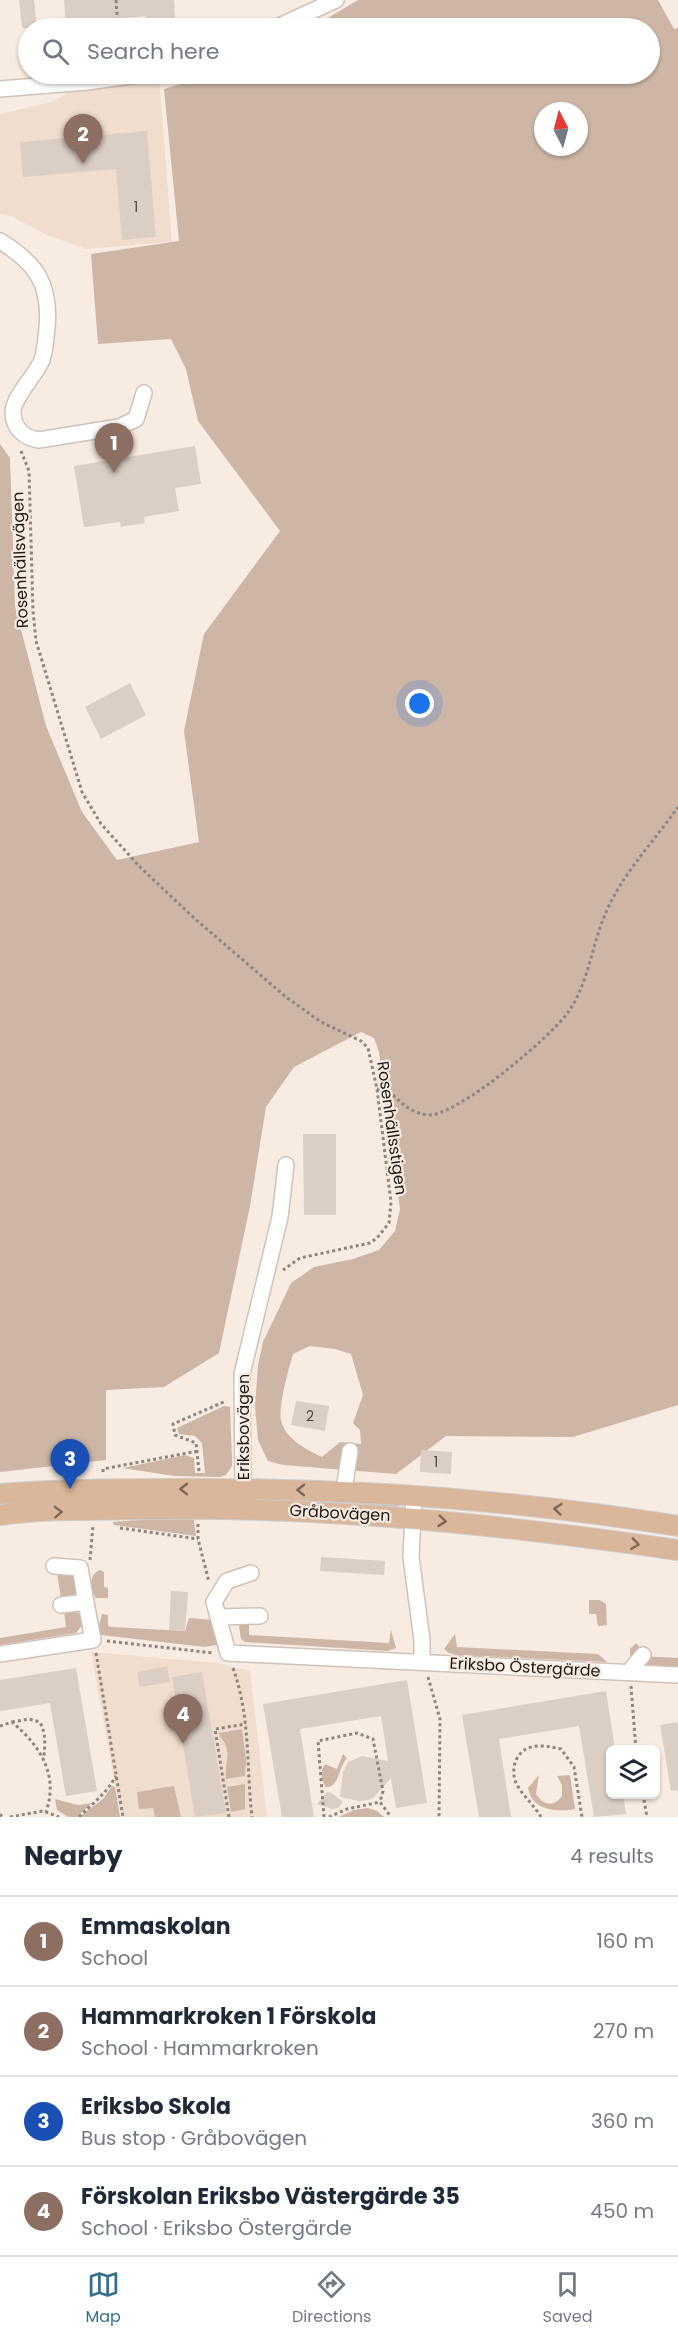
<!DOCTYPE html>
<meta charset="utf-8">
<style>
:root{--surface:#fff;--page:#f6f6f7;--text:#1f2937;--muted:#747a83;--line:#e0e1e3;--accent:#38708a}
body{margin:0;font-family:Poppins,sans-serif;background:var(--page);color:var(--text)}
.controls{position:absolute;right:18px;bottom:18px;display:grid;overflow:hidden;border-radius:9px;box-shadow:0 2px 4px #0004}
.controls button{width:54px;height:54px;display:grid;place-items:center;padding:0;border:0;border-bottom:2px solid var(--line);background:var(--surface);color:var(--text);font:30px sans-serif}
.compass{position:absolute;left:534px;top:102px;width:54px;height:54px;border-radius:50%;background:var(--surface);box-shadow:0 2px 4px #0004;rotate:354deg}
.you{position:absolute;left:420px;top:704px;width:21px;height:21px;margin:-15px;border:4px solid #fff;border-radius:50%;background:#1a73e8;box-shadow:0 0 0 9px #1a73e833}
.badge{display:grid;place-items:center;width:39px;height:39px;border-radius:50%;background:var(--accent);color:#fff;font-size:20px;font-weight:700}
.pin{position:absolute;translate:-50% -50px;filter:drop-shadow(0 2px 3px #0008)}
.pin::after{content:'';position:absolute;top:32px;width:21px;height:18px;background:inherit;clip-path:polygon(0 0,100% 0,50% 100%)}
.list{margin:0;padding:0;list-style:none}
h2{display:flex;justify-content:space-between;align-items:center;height:78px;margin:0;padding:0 24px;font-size:26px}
h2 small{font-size:20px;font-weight:400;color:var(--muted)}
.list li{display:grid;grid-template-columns:39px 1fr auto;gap:18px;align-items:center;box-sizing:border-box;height:90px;padding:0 24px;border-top:2px solid var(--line)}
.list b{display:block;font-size:22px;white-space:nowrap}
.list p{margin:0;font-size:20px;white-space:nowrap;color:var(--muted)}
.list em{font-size:20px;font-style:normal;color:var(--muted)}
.icon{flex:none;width:33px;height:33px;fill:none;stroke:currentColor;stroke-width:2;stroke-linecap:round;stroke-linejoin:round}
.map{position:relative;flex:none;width:678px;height:1817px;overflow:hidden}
.search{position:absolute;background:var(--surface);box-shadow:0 2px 4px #0004;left:18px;right:18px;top:18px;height:66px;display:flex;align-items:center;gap:15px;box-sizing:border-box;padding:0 21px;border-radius:33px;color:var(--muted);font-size:22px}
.sheet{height:438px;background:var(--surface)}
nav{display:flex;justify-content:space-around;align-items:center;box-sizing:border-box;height:84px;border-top:2px solid var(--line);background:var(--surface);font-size:16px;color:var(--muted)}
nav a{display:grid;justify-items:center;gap:3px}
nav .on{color:var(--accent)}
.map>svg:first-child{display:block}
.built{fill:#f1ddce}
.green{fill:#cdb6a5;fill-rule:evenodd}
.building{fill:#dbcec4}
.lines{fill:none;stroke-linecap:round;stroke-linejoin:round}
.minor-casing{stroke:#cfc2b8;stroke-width:18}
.major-casing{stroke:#cecdcc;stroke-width:22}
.path{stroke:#8e857e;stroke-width:3;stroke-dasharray:3 3;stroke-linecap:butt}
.minor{stroke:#fff;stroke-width:15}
.major{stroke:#dab69a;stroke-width:20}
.oneway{stroke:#7c6858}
.labels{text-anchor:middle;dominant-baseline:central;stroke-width:4.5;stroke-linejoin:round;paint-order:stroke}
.number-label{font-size:14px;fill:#4e4742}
.street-label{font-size:16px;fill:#1f1a16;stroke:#f8ebe1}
</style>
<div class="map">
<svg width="678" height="1817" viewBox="0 0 678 1817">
<rect width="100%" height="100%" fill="#f8ebe1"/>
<path class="built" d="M159,76L172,242L86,249L47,235L11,216L0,214V114L52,102L70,92Z
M91,1652L217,1663L250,1671L267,1817H121Z"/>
<path class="green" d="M358,0H658L674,29L678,28V1405L573,1437L446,1436L396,1474L283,1465L268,1461L258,1440L255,1406L258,1365L263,1342L291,1283L314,1267L353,1259L379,1250L395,1231L400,1209L379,1052L374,1038L361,1032L294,1067L266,1107L250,1206L219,1353L164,1387L106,1390V1460L0,1472V444L10,458L15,606L46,726L82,812L117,860L199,842L184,731L204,634L280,531L198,421L186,369L171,339L98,344L91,254L179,241L164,89L213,74H650V28H311ZM543,111H579V147H543ZM310,1346L335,1349L351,1354L363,1395L353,1423L360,1430L361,1444L340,1442L322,1457C307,1450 284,1438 281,1420C278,1406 289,1368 293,1354Z
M224,1406L230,1407L232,1459V1466L226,1475L220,1477L174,1476L123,1468L185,1455L194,1458L195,1473H205L202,1443L195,1436L179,1434L177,1428Z
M269,1497L399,1504V1506L395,1508L265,1502Z
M193,1516L196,1536L114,1525L113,1522Z
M100,1570L104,1572V1587L108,1588V1598H96C90,1589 88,1575 100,1570Z
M57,1572L74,1575L76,1595L61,1599Z
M589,1600H600L606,1604L607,1625L598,1626L596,1614H589Z
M73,1610L81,1615L83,1624L76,1633L0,1645V1638L66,1627L64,1611Z
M102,1614L108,1615V1626L111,1627L185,1631L189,1618L213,1620L221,1644L205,1647L101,1635L99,1625Z
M249,1622V1635L389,1643L391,1630L396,1648L388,1651L245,1642L241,1639L239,1626Z
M455,1634L457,1647L598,1654L607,1662L456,1655L449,1653L444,1649Z
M636,1643L639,1646L640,1656L678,1658V1668L638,1666L630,1660V1649Z
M242,1729L246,1760L245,1776L226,1779C224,1769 230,1757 226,1746C224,1740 220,1739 219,1733Z
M343,1754L347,1758C339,1767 340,1781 330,1787H326C321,1781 320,1771 325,1764L337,1769Z
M539,1775L536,1794C543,1805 554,1808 562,1796V1785L557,1776L570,1775L575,1809C557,1812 532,1811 528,1788Z
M245,1784V1809L231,1812L227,1787Z
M112,1786L115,1787L120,1817H79L103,1799Z
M174,1786L181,1817H155L153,1808L139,1809L137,1792Z
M55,1799L78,1805L92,1803L77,1817H68L57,1810Z
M368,1808L377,1811L384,1817H338L354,1810Z"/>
<path class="building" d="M19,0H34L37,28H22Z
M64,0H174L175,18L146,20V16L94,21L95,25L66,28Z
M147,131L156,237L122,240L116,169L23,177L20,142Z
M195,446L201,484L175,488L179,511L144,517L145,523L121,527L120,522L84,527L74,466Z
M130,683L146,715L101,739L85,707Z
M303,1134H336V1215H304Z
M296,1401L329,1406L325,1431L291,1425Z
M421,1450L452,1452L451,1474L420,1472Z
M321,1557L385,1561L384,1575L320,1571Z
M171,1591L188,1592L185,1631L169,1630Z
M167,1666L170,1682L140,1687L137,1672Z
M76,1668L97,1791L66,1796L50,1703L0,1711V1680Z
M202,1672L226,1813L195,1817L172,1677Z
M407,1680L427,1803L396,1808L391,1778L374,1797L369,1800L359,1801L340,1797L343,1772L348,1762L362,1756L388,1761L381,1716L300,1729L314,1817H282L263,1704Z
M606,1691L615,1749H610V1794H623L626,1814L594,1817L579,1726L499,1739L511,1817H479L462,1715Z
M678,1722V1790L671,1791L660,1725Z
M327,1792L332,1793L343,1802L338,1808L332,1809L317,1804Z"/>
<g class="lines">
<defs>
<path id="minor" d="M275,28L336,0
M0,89L87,82L145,74
M0,241C36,263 51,284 47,328C46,338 45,351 42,360C36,375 13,397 13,412C13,429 25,438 39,440L119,427L136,419L144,393
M344,1490L350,1451
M414,1495L411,1557L422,1640V1661
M230,1508L233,1498L243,1488L242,1374L280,1217L286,1165
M54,1566L80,1568L86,1602
M251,1573L227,1581L214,1602L228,1653L678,1675
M218,1617L260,1616
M0,1654L93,1640L86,1602L61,1605
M629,1672L643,1655"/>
<path id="major" d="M0,1494C60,1489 121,1489 181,1489C348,1488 513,1499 678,1526
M0,1515C49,1508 100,1510 150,1509C327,1506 502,1525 678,1550"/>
</defs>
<use href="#minor" class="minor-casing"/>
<use href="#major" class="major-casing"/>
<path class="path" d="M116,0L118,28
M21,451L29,471L33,611L36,641L82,792L101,824L140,867L194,918L286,997L321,1022L361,1041L368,1048L377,1089L391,1202L389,1223L377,1238L370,1243L300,1258L283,1270
M377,1089H385C401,1100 405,1111 427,1115C456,1118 553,1035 569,1011C590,980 592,941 608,908C624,872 655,840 678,807
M199,1471L196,1443L175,1435L173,1424L226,1401
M103,1472V1469L198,1451
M198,1524V1539L209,1582
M120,1528L198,1539
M90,1560L93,1525
M107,1641L213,1653
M96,1653L123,1817
M233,1668C251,1719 246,1765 252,1817
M428,1677L440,1719L439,1817
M631,1686L636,1750
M12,1722L29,1719L40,1722C46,1734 45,1743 44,1756
M0,1726L12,1722C40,1746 59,1774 46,1812
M643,1794L647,1817
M0,1814L2,1817
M10,1817L43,1811L59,1817
M79,1817C93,1803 106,1794 116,1776
M229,1817L215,1729L246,1724
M324,1817L318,1741L357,1733L373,1739L383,1791L380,1802L391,1817
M329,1817L347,1809L380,1802
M541,1817C534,1805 522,1795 516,1783C513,1776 513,1767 516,1760C525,1742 543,1745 561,1749L574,1767L582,1817"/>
<use href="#minor" class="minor"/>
<use href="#major" class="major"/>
</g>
<defs><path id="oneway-chevron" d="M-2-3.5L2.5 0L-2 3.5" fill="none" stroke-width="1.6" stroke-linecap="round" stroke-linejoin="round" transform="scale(1.5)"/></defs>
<g class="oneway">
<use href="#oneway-chevron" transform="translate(184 1489) rotate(180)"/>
<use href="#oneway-chevron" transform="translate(301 1490) rotate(-179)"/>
<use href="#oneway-chevron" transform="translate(558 1509) rotate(-174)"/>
<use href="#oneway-chevron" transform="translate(58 1512) rotate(-2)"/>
<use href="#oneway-chevron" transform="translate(442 1521) rotate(6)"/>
<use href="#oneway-chevron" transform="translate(635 1544) rotate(8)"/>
</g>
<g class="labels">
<g class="number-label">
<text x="136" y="207">1</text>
<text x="310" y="1416">2</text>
<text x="436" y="1462">1</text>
</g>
<g class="street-label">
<text transform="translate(20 560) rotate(-92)">Rosenhällsvägen</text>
<text transform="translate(392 1128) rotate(82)">Rosenhällsstigen</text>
<text transform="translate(243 1427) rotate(-90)">Eriksbovägen</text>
<text transform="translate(340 1513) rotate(3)">Gråbovägen</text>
<text transform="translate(525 1667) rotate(3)">Eriksbo Östergärde</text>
</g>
</g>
</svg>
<div class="controls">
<button><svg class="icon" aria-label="layers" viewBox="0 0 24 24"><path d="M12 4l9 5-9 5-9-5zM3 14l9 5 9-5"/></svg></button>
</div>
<svg class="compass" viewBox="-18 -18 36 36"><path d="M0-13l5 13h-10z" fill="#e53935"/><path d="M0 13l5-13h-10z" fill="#747a83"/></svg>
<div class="you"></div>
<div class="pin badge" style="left:114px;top:473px;background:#8d6e63">1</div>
<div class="pin badge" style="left:83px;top:164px;background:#8d6e63">2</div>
<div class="pin badge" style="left:70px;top:1489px;background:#1a4fb4">3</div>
<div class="pin badge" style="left:183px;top:1744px;background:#8d6e63">4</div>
<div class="search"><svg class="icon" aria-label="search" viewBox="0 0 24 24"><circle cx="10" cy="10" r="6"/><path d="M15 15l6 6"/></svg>Search here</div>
</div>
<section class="sheet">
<h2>Nearby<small>4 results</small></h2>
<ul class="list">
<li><span class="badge" style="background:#8d6e63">1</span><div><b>Emmaskolan</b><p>School</p></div><em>160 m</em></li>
<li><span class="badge" style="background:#8d6e63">2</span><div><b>Hammarkroken 1 Förskola</b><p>School · Hammarkroken</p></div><em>270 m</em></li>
<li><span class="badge" style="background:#1a4fb4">3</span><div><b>Eriksbo Skola</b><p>Bus stop · Gråbovägen</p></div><em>360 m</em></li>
<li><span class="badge" style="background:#8d6e63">4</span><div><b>Förskolan Eriksbo Västergärde 35</b><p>School · Eriksbo Östergärde</p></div><em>450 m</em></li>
</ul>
</section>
<nav>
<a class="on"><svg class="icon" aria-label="map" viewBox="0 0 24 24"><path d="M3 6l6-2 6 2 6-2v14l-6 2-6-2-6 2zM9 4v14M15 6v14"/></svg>Map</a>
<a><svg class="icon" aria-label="directions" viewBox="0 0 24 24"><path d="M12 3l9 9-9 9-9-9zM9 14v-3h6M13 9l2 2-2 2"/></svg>Directions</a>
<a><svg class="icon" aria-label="saved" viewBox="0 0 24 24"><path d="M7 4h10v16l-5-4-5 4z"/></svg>Saved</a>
</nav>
